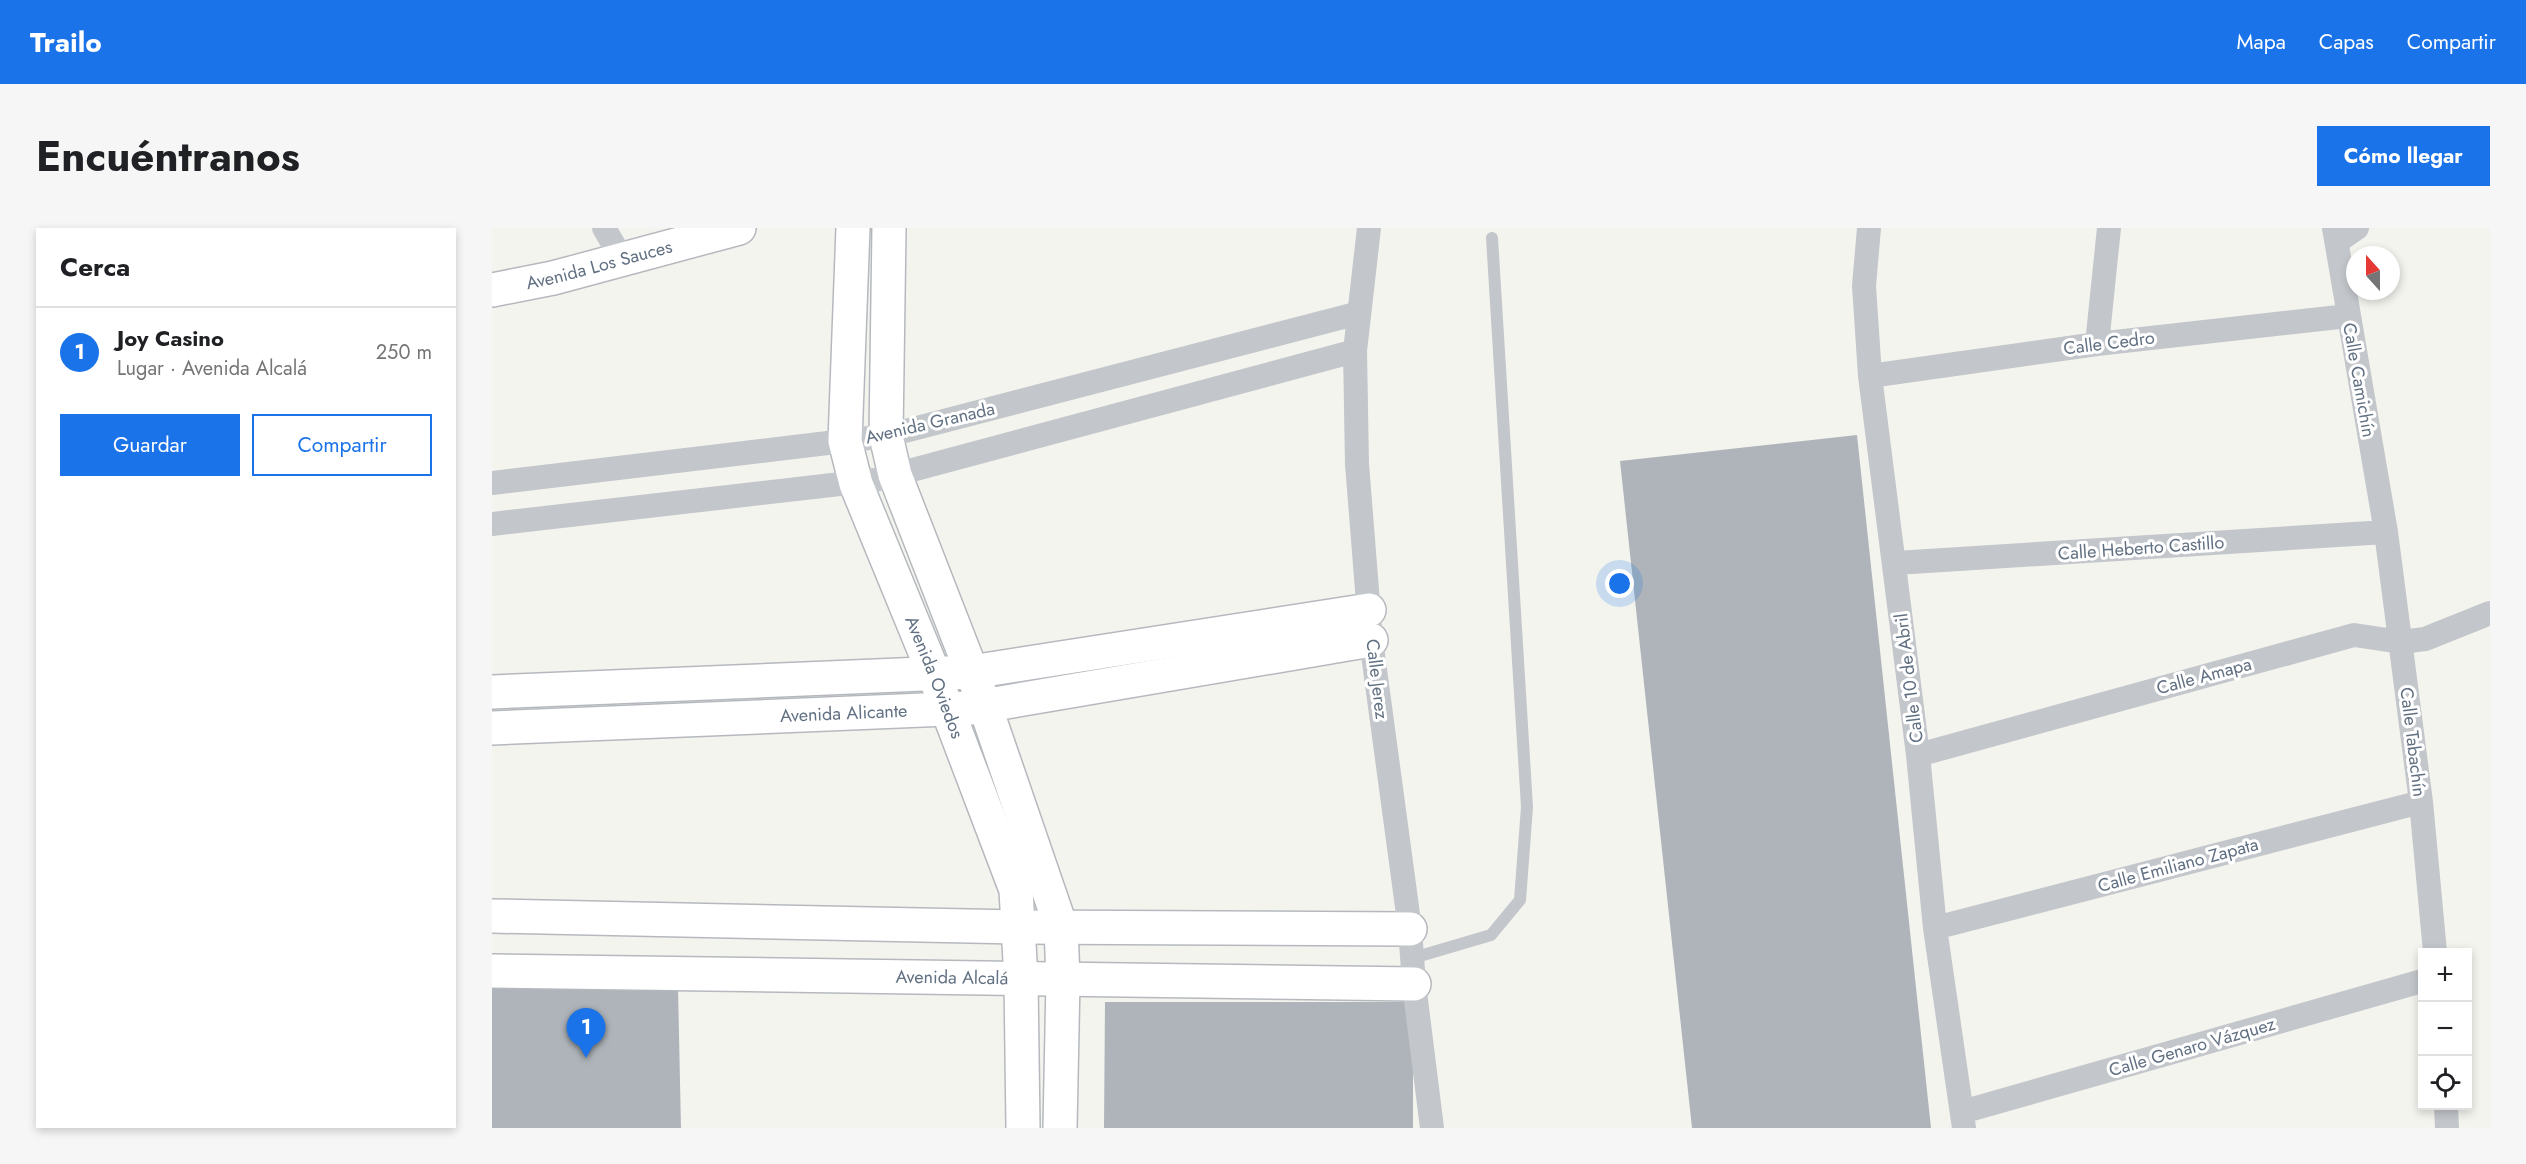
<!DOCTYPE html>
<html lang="es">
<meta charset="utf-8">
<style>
:root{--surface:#fff;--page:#f6f6f6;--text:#202124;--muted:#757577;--line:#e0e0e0;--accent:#1a73e8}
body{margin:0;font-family:Jost,sans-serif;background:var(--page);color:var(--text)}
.controls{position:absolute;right:18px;bottom:18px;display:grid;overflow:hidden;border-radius:0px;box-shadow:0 3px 9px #0003}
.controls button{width:54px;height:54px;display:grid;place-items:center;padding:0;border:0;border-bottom:2px solid var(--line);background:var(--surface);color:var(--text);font:30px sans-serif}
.compass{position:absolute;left:1854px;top:18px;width:54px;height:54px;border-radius:50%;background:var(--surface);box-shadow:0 3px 9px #0003;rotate:339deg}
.you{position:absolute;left:1128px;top:356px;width:21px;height:21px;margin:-15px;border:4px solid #fff;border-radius:50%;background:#1a73e8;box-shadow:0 0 0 9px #1a73e833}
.badge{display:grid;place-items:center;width:39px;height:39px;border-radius:50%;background:var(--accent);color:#fff;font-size:20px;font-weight:700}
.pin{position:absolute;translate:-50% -50px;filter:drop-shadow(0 2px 3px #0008)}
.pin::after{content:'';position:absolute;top:32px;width:21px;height:18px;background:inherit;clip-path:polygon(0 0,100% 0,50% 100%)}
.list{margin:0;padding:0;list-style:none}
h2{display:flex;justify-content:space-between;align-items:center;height:78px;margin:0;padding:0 24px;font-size:26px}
h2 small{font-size:20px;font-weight:400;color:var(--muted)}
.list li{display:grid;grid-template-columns:39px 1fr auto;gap:18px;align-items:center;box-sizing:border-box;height:90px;padding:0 24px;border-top:2px solid var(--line)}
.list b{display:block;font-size:22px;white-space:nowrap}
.list p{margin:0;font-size:20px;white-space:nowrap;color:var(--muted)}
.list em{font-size:20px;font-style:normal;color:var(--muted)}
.actions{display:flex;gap:12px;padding:18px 24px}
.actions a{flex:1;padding:14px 0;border:2px solid var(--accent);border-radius:0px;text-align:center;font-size:21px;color:var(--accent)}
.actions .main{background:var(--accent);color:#fff}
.icon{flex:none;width:33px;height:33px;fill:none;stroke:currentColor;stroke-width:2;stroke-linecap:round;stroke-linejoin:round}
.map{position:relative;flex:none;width:1998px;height:900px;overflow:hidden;border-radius:0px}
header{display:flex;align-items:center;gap:36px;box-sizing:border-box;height:84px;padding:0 30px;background:var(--accent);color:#fff}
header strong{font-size:28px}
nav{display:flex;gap:33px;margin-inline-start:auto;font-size:21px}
.intro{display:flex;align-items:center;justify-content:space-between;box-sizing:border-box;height:144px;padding:0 36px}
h1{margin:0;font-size:42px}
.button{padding:15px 27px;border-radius:0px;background:var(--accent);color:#fff;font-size:21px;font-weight:700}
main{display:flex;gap:36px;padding:0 36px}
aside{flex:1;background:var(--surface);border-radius:0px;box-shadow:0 3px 9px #0003}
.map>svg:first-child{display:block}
.building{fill:#aeb4ba}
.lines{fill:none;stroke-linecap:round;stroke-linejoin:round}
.secondary-casing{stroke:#b5b9be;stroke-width:36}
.lane{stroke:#c3c6ca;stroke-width:12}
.street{stroke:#c3c6ca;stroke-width:24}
.secondary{stroke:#fff;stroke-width:33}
.labels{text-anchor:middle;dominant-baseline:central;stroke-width:6;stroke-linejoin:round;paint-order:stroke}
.street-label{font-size:18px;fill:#617082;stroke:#fff}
</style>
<header>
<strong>Trailo</strong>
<nav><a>Mapa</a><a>Capas</a><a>Compartir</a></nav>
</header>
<div class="intro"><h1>Encuéntranos</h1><a class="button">Cómo llegar</a></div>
<main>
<aside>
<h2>Cerca<small></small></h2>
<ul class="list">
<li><span class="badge">1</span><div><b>Joy Casino</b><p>Lugar · Avenida Alcalá</p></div><em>250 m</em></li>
</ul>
<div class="actions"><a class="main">Guardar</a><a>Compartir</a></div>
</aside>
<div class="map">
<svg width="1998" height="900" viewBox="0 0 1998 900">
<rect width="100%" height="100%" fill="#f4f4ef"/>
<path class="building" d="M1365,207L1439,900H1200L1128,233Z
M0,755L186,760L189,900H0Z
M613,774H921V900H612Z"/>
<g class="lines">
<defs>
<g id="secondary">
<path id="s1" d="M361,0L353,213L364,256L442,446L524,662L529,751L531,900"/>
<path d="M397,0L394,208L403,247L493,478L569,699L571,752L568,900"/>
<path id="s2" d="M0,62L61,50L247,0"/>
<path d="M0,464L479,444L877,382"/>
<path id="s3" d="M0,500L479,480L879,412"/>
<path d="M0,688L526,699L918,701"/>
<path id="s4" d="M0,743L922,756"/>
</g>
</defs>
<use href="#secondary" class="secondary-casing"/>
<path class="lane" d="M921,730L999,707L1028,672L1035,579L1000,10"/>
<path class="street" d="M112,0L130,31
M877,0L863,123L865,236L879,412L918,701L922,756L940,900
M1377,0L1372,58L1378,148L1426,527L1443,700L1472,900
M1842,0L1894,304L1929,574L1943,724
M1845,14L1865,0
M1605,116L1617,0
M1378,148L1605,116L1856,88
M0,255L394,208L867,85
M0,296L383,252L863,123
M1404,335L1894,304
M1426,527L1862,407L1909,414L1933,411L1998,385
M1443,700L1929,574
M1954,878L1955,900
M1470,884L1930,753"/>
<use href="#secondary" class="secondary"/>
</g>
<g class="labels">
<g class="street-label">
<text stroke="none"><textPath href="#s2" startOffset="110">Avenida Los Sauces</textPath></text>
<text transform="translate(1617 115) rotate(-7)">Calle Cedro</text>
<text transform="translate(1867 152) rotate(80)">Calle Camichín</text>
<text transform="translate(438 195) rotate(-13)">Avenida Granada</text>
<text transform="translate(1649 320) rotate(-4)">Calle Heberto Castillo</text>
<text transform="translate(1712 448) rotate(-15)">Calle Amapa</text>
<text stroke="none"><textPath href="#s1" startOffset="466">Avenida Oviedos</textPath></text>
<text transform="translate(1417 450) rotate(-97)">Calle 10 de Abril</text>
<text transform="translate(885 451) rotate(83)">Calle Jerez</text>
<text stroke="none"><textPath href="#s3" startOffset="352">Avenida Alicante</textPath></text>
<text transform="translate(1921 514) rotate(83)">Calle Tabachín</text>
<text transform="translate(1686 637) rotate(-15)">Calle Emiliano Zapata</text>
<text stroke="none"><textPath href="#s4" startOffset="460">Avenida Alcalá</textPath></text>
<text transform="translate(1700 819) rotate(-16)">Calle Genaro Vázquez</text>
</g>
</g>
</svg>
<div class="controls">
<button>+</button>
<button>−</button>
<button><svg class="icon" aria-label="locate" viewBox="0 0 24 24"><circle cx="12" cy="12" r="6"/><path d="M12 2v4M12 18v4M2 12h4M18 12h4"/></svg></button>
</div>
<svg class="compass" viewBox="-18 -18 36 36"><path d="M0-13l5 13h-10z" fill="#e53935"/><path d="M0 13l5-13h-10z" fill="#757577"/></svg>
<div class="you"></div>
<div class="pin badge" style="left:94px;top:830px">1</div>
</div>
</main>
